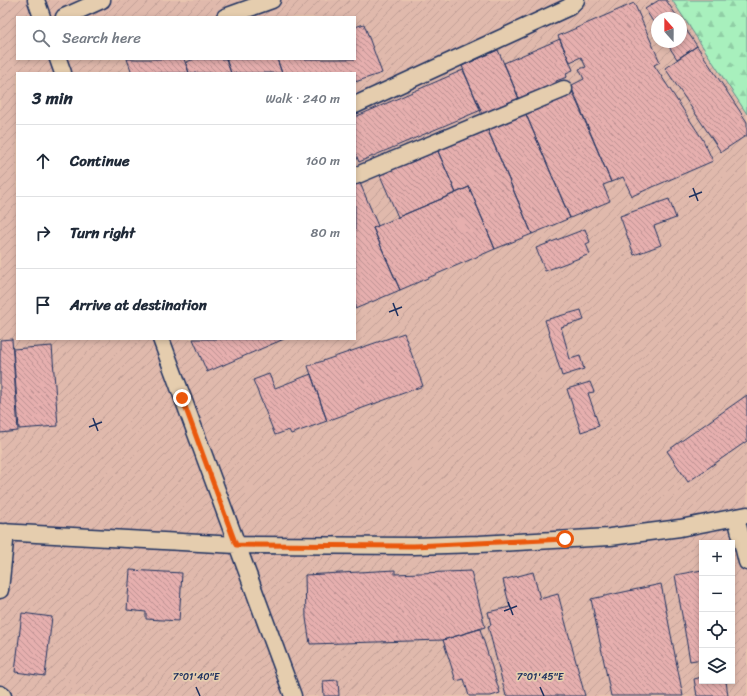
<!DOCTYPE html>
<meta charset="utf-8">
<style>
:root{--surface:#fff;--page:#f6f6f7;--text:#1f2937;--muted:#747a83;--line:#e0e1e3}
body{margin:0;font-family:Sriracha,sans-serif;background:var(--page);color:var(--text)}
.controls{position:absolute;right:12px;bottom:12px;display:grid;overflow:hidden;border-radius:0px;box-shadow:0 2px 6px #0003}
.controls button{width:36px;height:36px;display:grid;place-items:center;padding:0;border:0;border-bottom:1px solid var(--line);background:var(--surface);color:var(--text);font:20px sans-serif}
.compass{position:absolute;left:651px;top:12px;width:36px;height:36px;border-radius:50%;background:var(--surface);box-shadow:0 2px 6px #0003;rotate:339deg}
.stop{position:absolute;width:12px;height:12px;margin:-9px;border:3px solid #ea580c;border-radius:50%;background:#fff}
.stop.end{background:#ea580c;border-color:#fff;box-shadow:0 1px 4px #0008}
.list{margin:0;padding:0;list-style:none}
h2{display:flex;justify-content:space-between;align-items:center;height:52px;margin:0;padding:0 16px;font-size:17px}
h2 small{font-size:13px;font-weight:400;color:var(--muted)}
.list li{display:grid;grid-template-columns:26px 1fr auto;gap:12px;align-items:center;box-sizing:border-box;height:72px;padding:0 16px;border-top:1px solid var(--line)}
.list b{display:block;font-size:15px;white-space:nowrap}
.list em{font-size:13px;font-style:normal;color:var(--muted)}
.icon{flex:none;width:22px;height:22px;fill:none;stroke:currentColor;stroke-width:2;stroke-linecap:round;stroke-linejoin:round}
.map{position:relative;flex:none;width:747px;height:696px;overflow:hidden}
.search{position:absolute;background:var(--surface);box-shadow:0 2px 6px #0003;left:16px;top:16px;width:340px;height:44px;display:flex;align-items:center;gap:10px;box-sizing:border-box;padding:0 14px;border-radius:0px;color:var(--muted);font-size:15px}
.panel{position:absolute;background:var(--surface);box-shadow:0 2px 6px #0003;left:16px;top:72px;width:340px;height:268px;border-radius:0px}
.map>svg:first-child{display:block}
.industrial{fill:url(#industrial-furrows);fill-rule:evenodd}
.forest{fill:url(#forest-firs);stroke:#62908e}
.building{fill:url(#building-back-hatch);stroke:#1b2f5e}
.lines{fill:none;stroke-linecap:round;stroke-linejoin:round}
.minor-casing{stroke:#1b2f5e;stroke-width:19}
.minor{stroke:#e5cdae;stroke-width:16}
.route{stroke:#ea580c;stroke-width:5}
.ticks{fill:none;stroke:#1b2f5e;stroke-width:1.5}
.ticks-label{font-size:10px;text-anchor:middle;fill:#1b2f5e;stroke:#e5cdae;stroke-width:3.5;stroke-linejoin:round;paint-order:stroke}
</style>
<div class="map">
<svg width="747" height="696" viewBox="0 0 747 696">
<defs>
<pattern id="industrial-furrows" width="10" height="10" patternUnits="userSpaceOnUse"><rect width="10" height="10" fill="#e0b9ac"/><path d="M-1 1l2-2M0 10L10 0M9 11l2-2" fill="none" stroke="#c09f96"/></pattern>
<pattern id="forest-firs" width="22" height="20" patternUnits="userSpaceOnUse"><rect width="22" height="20" fill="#a8f0bd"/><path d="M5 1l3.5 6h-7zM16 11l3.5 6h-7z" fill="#90cea5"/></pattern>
<pattern id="building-back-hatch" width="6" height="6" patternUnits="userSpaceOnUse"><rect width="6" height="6" fill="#e6afae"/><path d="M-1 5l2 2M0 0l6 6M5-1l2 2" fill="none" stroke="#ba8f91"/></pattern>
</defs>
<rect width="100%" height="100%" fill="#e9c6b0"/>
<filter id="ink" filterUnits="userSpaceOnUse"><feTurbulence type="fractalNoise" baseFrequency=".025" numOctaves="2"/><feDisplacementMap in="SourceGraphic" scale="8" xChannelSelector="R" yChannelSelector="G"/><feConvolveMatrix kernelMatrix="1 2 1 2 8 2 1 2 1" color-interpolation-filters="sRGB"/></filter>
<g filter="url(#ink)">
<path class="industrial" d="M0,0H747V696H0ZM17,17H355V59H17ZM657,18H681V42H657ZM17,73H355V339H17ZM702,543H732V681H702Z"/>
<path class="forest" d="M672,0H747V114Z"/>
<path class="building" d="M659,0H666L678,18H657V28L645,9Z
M634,3L660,62L654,65L703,140L713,161L632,196L623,177L611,182L570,86L584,79L579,69L586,67L581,57L570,62L558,36Z
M681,22L697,46L677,59L666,42H681Z
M364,24L382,73L355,82V73H282L277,59H355V27Z
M560,39L573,70L566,73L567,77L556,81L558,86L520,101L504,63Z
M697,46L747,122V135L721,152L665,68Z
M498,50L520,101L483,117L462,66Z
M127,59H184L189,73H132Z
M195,59H226L231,73H189L186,62Z
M226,59H277L282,73H231Z
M463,70L481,110L359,162L355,152V117Z
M573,91L611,182L603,185L610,201L570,218L525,112Z
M525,112L570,218L532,234L487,128Z
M487,128L532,234L495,249L469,187L456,193L437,149Z
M437,149L456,193L398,217L379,173Z
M360,183L378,226L373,228L400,290L355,309V185Z
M469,187L495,249L400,290L373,228Z
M669,199L676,218L654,226L661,245L634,255L620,216Z
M585,229L590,242L586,244L590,254L545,271L536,248Z
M581,310L584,320L561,327L570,359L580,356L584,369L562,376L545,320Z
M404,333L423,386L327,421L308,366Z
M12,339L18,431L0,433V340Z
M193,339H284L207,372Z
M52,346L58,426L19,429L13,349Z
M269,374L275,388L311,374L327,421L291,434L289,430L275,435L253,380Z
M590,382L594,392L588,393L599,426L581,432L567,389Z
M747,395V441L688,482L667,451Z
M130,570L182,573L179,621L146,619V612L127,610Z
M395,570V574L471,571L485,627L443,640L310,644L306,618L305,575Z
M702,570V659L690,661L675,575Z
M533,572L540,599L558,594L585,696H506L488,626L491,625L488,612L510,607L503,580Z
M661,584L683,696H611L591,599Z
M22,613L52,617L45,676L15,672Z
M480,629L500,693L491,696H469L464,679L456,681L443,640Z
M702,677V681H726L728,696H697L694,679Z
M338,680L339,696H324L323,681Z"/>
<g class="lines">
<defs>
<path id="minor" d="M36,0L42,17
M64,17L102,0
M225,17L272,0
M58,59L63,73
M355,105L569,7L576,0
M355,176L564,89
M161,339L293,696
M736,517L747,562
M0,532L236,545L414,546L479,544L610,537L680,528L747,515
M0,590L6,532
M0,694L3,696"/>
</defs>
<use href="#minor" class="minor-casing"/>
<use href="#minor" class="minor"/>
</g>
</g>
<g class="lines" filter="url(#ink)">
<path class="route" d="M182,398L236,545L414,546L565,539"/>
</g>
<path class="ticks" d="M693,188L698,201M689,197L702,192M393,303L398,316M389,312L402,307M93,418L98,431M89,427L102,422M508,602L513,615M504,611L517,606M196,687L200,696M540,687L544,696"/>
<g class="ticks-label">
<text x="196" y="680">7°01'40"E</text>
<text x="540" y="680">7°01'45"E</text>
</g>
</svg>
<div class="controls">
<button>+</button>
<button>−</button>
<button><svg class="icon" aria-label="locate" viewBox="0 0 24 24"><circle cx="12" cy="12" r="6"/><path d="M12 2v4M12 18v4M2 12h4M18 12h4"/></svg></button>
<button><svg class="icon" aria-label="layers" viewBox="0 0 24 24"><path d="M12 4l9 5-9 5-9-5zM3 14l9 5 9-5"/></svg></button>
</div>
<svg class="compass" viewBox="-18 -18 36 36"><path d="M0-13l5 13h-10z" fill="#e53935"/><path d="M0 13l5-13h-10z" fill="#747a83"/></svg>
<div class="stop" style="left:565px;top:539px"></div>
<div class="stop end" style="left:182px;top:398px"></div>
<div class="search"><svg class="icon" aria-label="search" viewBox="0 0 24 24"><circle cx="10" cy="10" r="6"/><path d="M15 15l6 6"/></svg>Search here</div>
<section class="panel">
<h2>3 min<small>Walk · 240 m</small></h2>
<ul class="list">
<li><svg class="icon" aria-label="ahead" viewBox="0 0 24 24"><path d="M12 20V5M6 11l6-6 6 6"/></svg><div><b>Continue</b></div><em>160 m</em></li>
<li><svg class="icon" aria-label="right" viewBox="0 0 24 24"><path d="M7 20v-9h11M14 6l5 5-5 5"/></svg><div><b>Turn right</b></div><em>80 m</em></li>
<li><svg class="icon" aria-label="arrive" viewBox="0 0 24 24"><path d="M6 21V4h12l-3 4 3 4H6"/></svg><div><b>Arrive at destination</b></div></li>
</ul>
</section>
</div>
